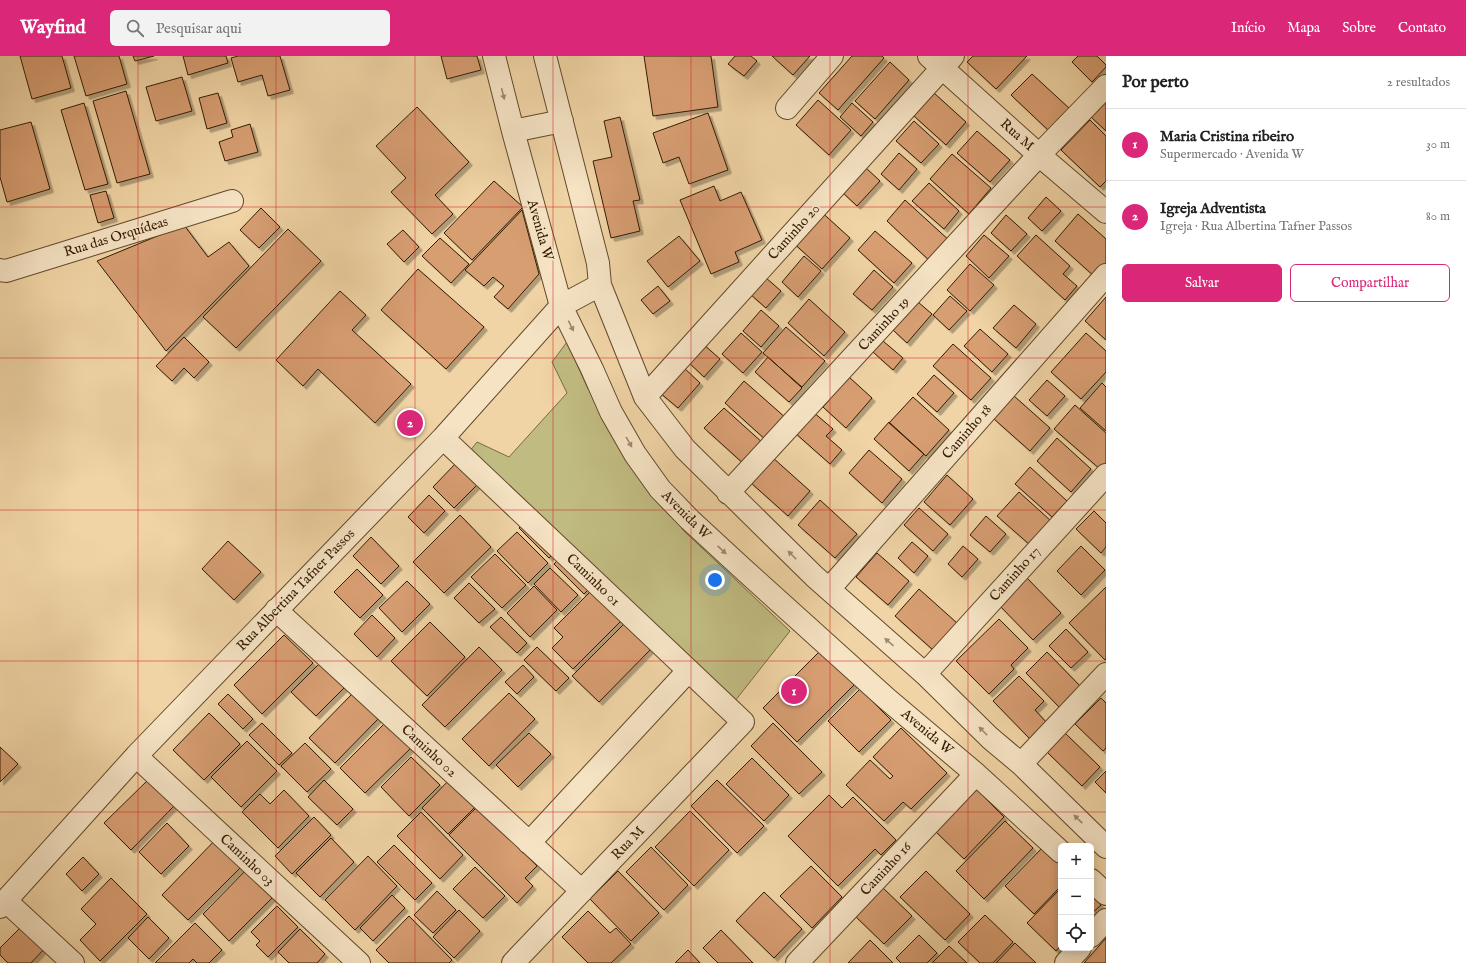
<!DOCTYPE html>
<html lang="pt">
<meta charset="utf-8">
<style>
:root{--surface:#fff;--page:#f2f2f2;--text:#222;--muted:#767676;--line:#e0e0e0;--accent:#db2777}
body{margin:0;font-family:"IM FELL English",serif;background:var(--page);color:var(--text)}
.controls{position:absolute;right:12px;bottom:12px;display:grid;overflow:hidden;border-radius:6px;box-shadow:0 2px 10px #0003}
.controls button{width:36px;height:36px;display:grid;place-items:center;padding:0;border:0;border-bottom:1px solid var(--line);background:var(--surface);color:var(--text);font:20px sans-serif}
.you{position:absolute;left:715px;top:524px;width:14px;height:14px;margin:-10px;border:3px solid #fff;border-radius:50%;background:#1a73e8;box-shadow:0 0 0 6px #1a73e833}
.badge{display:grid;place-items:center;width:26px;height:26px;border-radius:50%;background:var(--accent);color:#fff;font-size:13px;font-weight:700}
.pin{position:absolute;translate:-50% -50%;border:2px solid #fff;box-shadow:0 1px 4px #0006}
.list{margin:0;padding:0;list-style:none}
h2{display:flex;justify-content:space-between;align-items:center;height:52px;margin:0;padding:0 16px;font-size:17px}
h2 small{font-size:13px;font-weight:400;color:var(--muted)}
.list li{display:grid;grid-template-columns:26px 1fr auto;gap:12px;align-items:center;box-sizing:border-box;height:72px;padding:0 16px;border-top:1px solid var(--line)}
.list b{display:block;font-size:15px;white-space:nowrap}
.list p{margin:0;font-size:13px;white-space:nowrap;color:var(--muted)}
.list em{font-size:13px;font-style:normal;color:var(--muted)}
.actions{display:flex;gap:8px;padding:12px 16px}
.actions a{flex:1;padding:9px 0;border:1px solid var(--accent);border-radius:6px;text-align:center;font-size:14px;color:var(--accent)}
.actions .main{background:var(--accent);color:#fff}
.icon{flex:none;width:22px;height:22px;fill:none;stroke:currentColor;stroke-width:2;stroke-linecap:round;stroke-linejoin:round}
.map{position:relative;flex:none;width:1106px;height:907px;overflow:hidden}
header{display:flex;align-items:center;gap:24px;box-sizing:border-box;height:56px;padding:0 20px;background:var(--accent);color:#fff}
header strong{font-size:19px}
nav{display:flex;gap:22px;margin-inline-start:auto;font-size:14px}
.search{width:280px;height:36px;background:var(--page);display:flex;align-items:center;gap:10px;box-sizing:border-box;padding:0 14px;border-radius:6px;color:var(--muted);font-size:15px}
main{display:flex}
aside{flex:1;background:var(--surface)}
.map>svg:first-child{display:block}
.green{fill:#c0bb81;stroke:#7a6b42}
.building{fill:#d79e72;stroke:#331b02;filter:url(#shadow)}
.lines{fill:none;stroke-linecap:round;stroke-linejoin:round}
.minor-casing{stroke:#62492b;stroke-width:24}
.minor{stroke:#f5e3c4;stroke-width:22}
.oneway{fill:#9e896d}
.grid{fill:none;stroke:#d62828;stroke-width:1;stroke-opacity:0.55}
.labels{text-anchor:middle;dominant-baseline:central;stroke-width:3.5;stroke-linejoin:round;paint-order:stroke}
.street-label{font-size:14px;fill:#331b02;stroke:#f5e3c4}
</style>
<header>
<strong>Wayfind</strong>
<div class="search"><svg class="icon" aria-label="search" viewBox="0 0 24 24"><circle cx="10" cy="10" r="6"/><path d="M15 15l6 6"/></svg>Pesquisar aqui</div>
<nav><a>Início</a><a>Mapa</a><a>Sobre</a><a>Contato</a></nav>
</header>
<main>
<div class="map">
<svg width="1106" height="907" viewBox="0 0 1106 907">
<defs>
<filter id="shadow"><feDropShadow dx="3.5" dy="3.5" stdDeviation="0" flood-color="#0004"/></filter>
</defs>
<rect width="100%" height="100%" fill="#f0d4a5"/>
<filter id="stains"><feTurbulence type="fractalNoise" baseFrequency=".005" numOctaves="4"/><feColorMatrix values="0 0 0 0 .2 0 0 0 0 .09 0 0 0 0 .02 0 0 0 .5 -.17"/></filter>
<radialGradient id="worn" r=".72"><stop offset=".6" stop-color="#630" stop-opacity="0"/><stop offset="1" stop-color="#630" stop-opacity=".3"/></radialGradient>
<path class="green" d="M567,286L588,333L604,339L659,445L685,476L790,575L735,645L470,395L477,386L509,401L567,337L552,306Z"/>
<path class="building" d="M20,0H62L71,32L32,43Z
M74,0H119L127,28L86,40Z
M133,0H154L135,5Z
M183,0H226L228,7L188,19Z
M238,0H280L290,34L268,40L262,19L238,26L231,2Z
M441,0H477L481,14L447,23Z
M644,0H711L718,51L653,60Z
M735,0H751L757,5L744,20L728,8Z
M772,0H810L793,19Z
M852,0H882L884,2L838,54L819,37Z
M973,0H1027L996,33L967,6Z
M1078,0H1097L1106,9V11L1092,26L1072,6Z
M890,6L909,24L875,63L855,45Z
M1032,18L1070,53L1049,75L1011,39Z
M182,21L192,55L156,65L146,31Z
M126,35L150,118L117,127L93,45Z
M218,37L227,67L207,73L199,42Z
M934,37L966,66L946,89L914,60Z
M818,44L851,74L829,99L796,69Z
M1106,44V75L1090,60Z
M84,47L108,128L85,134L61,54Z
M852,47L873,66L861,80L840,61Z
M417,51L469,106L435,139L453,158L432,178L391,136L406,122L376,90Z
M708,57L728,114L689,128L679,101L663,107L653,77Z
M620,61L640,144L633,145L640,175L611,182L593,105L612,101L604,65Z
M1090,64L1106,80V125L1100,131L1061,94Z
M914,65L939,88L921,107L896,85Z
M31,66L50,133L7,146L0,121V74Z
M250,68L258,96L225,105L219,86L233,81L231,74Z
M977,75L1010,104L990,126L957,97Z
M899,97L917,113L899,134L881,118Z
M952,98L991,132L969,158L930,123Z
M865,111L880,125L857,150L842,136Z
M494,125L523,151L472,204L444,177Z
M929,127L959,155L944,173L912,145Z
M714,130L720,145L741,136L762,184L735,196L739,206L711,218L680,144Z
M106,135L114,162L98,167L90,139Z
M1046,141L1061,155L1042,175L1028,162Z
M905,144L951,186L932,207L887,165Z
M261,152L280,171L259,192L240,174Z
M817,152L850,182L822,213L789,183Z
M522,154L539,218L508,253L494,241L504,230L493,221L484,230L465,214Z
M1078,158L1106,183V208L1095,221L1055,185Z
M1006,159L1027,178L1011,195L991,177Z
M184,169L208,201L229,186L249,210L166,295L97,205Z
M288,173L321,205L236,292L203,261Z
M403,174L419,191L404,206L387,188Z
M875,175L912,207L894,227L858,194Z
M984,179L1009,200L989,222L966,200Z
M1036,179L1070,210L1063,218L1077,230L1065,244L1017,200Z
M679,180L700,205L668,231L647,205Z
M440,182L469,208L451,227L422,200Z
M804,200L821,215L798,241L782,226Z
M970,208L994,229L970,255L947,234Z
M418,213L484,271L446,313L381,254Z
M874,214L893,231L872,254L853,238Z
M765,221L781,235L766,252L750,238Z
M658,230L670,245L653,258L641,244Z
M340,235L366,259L352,274L411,328L375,367L318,313L303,330L276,304Z
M950,240L967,255L949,274L933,259Z
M1106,241V284L1085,265Z
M809,243L845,276L824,300L788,267Z
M918,246L932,258L907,287L893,274Z
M1014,249L1036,268L1016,292L993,272Z
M761,254L779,270L761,291L743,275Z
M786,271L825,305L802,331L763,297Z
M980,273L1008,298L992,316L964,290Z
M741,277L762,296L743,317L722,298Z
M1086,277L1106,295V316L1081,343L1051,316Z
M184,281L209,306L194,322L184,312L172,325L156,310Z
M883,285L903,302L893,314L873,296Z
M702,287L720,303L704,321L686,304Z
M953,288L991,322L971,344L933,310Z
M768,301L802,332L789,346L755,316Z
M682,310L700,327L678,352L659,336Z
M934,319L954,337L937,356L917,338Z
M849,321L872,342L846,372L823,351Z
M1047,324L1065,340L1047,360L1029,344Z
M744,325L787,363L767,385L725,347Z
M1102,327L1106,331V375L1080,352Z
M1014,340L1050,372L1030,395L994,363Z
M913,341L949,374L926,400L889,367Z
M1075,349L1106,377V408L1101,414L1054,373Z
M724,352L764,388L745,409L704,372Z
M812,355L833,373L826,380L842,394L830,408L794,376Z
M889,366L924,398L909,415L874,383Z
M1057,382L1091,413L1071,436L1037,405Z
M869,394L902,423L882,447L849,417Z
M772,401L810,435L788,460L750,426Z
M457,406L478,428L454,452L433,431Z
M1030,411L1067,445L1052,461L1015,428Z
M947,419L973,443L950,469L924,446Z
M1019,436L1051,465L1030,489L997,460Z
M429,439L445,455L424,477L408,461Z
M820,444L857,478L835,502L798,469Z
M919,452L948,478L933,495L904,469Z
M1094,455L1106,467V491L1101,497L1076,473Z
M460,459L491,491L444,537L413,506Z
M986,460L1006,478L990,496L970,479Z
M528,463L558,493L549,502L519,472Z
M517,476L548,507L528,527L497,495Z
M371,481L399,510L381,528L353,500Z
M228,485L261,516L234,544L202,513Z
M912,486L928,500L914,517L898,502Z
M963,490L978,503L962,521L948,508Z
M1081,490L1105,514L1081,539L1057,515Z
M877,497L909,525L888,549L856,521Z
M495,498L526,529L502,552L471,521Z
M563,499L593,529L584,538L554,508Z
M550,512L578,539L561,556L534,528Z
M357,513L383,539L360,562L334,536Z
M1025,520L1061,557L1033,584L997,547Z
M407,525L430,548L402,576L379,552Z
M469,527L495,553L479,567L454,542Z
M534,530L557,554L530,581L507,557Z
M1106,531V602L1105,604L1069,567Z
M919,533L957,567L933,594L895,560Z
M592,534L622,564L573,613L552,592L563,581L554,572Z
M372,559L395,582L377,601L354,578Z
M501,561L527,587L517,597L490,571Z
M999,563L1028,592L1011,609L1014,613L989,638L956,605Z
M627,565L653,591L599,646L572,620Z
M430,566L465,601L427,640L391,605Z
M1066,573L1088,596L1071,612L1049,590Z
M284,579L313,607L262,658L234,629Z
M479,591L502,614L445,671L422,649Z
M537,591L569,622L556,635L524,604Z
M821,594L855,628L797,686L763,652Z
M1047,596L1082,632L1061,653L1026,617Z
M320,607L344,632L316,660L291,636Z
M523,609L534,621L517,638L505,626Z
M1019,620L1044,645L1035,654L1047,667L1030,683L993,645Z
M860,633L891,664L859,696L828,665Z
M353,637L379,662L335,707L309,682Z
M509,637L535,663L489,710L462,683Z
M228,638L253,663L243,673L218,648Z
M1101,642L1106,647V692L1103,695L1075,668Z
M209,657L240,688L204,724L173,694Z
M387,665L412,691L365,737L340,712Z
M262,667L292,697L279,709L249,679Z
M773,667L822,716L799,738L751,690Z
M901,672L947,717L911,753L903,746L884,765L846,729L870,704L890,723L893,720L873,701Z
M529,677L551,698L518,731L496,709Z
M1065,677L1100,711L1082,730L1047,696Z
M247,685L277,715L241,751L211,721Z
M305,687L331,713L307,736L281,710Z
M0,691L18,708L0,726Z
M411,701L440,729L409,760L381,731Z
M752,702L789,739L764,765L726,728Z
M1106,715V737L1095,726Z
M150,722L176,748L131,794L104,767Z
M451,722L478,748L448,778L422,752Z
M324,724L353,753L337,769L308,741Z
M717,724L764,770L737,797L691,750Z
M975,732L1004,761L964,803L934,774Z
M284,734L309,760L278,792L242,756L260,738L270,748Z
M829,739L842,752L853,741L896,784L881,799L875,793L838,830L788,780Z
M477,751L537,810L525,822L533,830L517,847L449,779Z
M690,755L729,794L694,830L655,791Z
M421,756L463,799L440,823L397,780Z
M314,761L331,779L292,818L275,800Z
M1005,765L1033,792L984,843L956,815Z
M167,767L189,790L161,818L139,796Z
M220,779L241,811L188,864L162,839Z
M331,782L354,806L320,841L296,817Z
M394,789L432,827L415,844L377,806Z
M651,791L688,829L664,854L626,816Z
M1043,791L1061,809V830L1034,858L1005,830Z
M368,800L397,830L355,874L325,844Z
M83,801L99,818L82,835L66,818Z
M811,810L842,841L812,872L780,840Z
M249,811L276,838L229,885L203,858Z
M475,811L505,840L483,862L453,833Z
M618,815L659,857L631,885L590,843Z
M926,815L970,858L945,884L900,841Z
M111,822L147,858L100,905L80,884L96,868L81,853Z
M882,831L912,860L884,888L854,859Z
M1061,832V889L1056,895L1027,867Z
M437,835L456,854L433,877L414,859Z
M764,836L802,873L774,902L736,865Z
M392,839L405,852L373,885L360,872Z
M1091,839L1101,849L1091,858Z
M277,850L298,871L268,901L256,889L260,885L251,876Z
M459,854L480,875L454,902L433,881Z
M588,855L610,877L616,872L631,888L611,907H588L562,881Z
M985,859L1013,886L993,907H980L958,886Z
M409,860L452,904L449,907H389L376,894Z
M148,861L169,882L149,903L128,882Z
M195,867L222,894L209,907H197L193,903L189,907H155Z
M21,871L44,893L31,907H8L0,899V892Z
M300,873L325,898L317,907H289L278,896Z
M721,874L753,907H718L703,892Z
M919,879L937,897L927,907H901L896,902Z
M1106,882V907H1084Z
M870,884L893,907H848Z
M1015,887L1036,907H996Z
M949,890L967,907H932Z
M688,894L700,907H675Z"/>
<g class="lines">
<defs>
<path id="minor" d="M494,0L513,75L561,250L592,313L611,356L635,398L660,433L690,464L742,512L887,643L976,718L1061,796
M545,0L598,207L600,229L645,341L685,393L815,521L925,618L990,682L1021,708L1106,791
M929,0L1039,99L1106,156
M787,52L832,0
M513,75L562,65
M0,214L6,215L232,145
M645,341L953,0
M443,382L743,666L513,907
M728,437L1039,99L1106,30
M829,533L1106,219
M276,554L582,835
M925,618L1106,419
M136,700L359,907
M1021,708L1106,618
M529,787L688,615
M1091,824L1106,838
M6,845L73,907
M0,851L136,700L443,382L561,250L600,229
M1091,880L1106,864
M797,907L976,718
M1066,907L1080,892"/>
</defs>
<use href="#minor" class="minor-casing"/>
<use href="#minor" class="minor"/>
</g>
<defs><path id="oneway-solid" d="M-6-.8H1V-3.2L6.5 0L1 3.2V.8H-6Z"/></defs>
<g class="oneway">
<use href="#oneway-solid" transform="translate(503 38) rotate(76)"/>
<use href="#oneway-solid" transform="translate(571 270) rotate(64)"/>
<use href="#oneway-solid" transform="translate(629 386) rotate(60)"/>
<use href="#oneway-solid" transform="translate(722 494) rotate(43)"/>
<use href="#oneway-solid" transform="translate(792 499) rotate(-135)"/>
<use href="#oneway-solid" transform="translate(889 586) rotate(-139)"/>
<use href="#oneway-solid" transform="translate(983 675) rotate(-135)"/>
<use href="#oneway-solid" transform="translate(1078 763) rotate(-136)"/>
</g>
<path class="grid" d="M138,0V907M276,0V907M415,0V907M553,0V907M691,0V907M830,0V907M968,0V907M0,151H1106M0,302H1106M0,454H1106M0,605H1106M0,756H1106"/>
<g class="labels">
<g class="street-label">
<text transform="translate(1017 79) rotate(42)">Rua M</text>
<text transform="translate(540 174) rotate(74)">Avenida W</text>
<text transform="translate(794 176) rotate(-48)">Caminho 20</text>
<text transform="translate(116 181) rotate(-17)">Rua das Orquídeas</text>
<text transform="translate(884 268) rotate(-47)">Caminho 19</text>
<text transform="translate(967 376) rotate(-49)">Caminho 18</text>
<text transform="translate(686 459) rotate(45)">Avenida W</text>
<text transform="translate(1015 518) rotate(-48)">Caminho 17</text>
<text transform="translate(593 524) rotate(44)">Caminho 01</text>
<text transform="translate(296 534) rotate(-46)">Rua Albertina Tafner Passos</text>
<text transform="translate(927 676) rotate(40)">Avenida W</text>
<text transform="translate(429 695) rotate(43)">Caminho 02</text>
<text transform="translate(628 787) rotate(-46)">Rua M</text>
<text transform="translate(247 804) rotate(43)">Caminho 03</text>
<text transform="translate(886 813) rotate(-47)">Caminho 16</text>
</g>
</g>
<rect width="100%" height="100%" filter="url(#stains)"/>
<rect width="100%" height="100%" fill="url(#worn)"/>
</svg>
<div class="controls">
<button>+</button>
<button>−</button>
<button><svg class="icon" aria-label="locate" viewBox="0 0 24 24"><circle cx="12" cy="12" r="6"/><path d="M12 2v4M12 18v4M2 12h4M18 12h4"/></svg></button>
</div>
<div class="you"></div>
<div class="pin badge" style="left:794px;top:635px">1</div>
<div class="pin badge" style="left:410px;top:367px">2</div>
</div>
<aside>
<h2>Por perto<small>2 resultados</small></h2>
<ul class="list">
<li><span class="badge">1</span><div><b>Maria Cristina ribeiro</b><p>Supermercado · Avenida W</p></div><em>30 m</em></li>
<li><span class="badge">2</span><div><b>Igreja Adventista</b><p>Igreja · Rua Albertina Tafner Passos</p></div><em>80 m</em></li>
</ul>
<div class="actions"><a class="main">Salvar</a><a>Compartilhar</a></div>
</aside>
</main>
